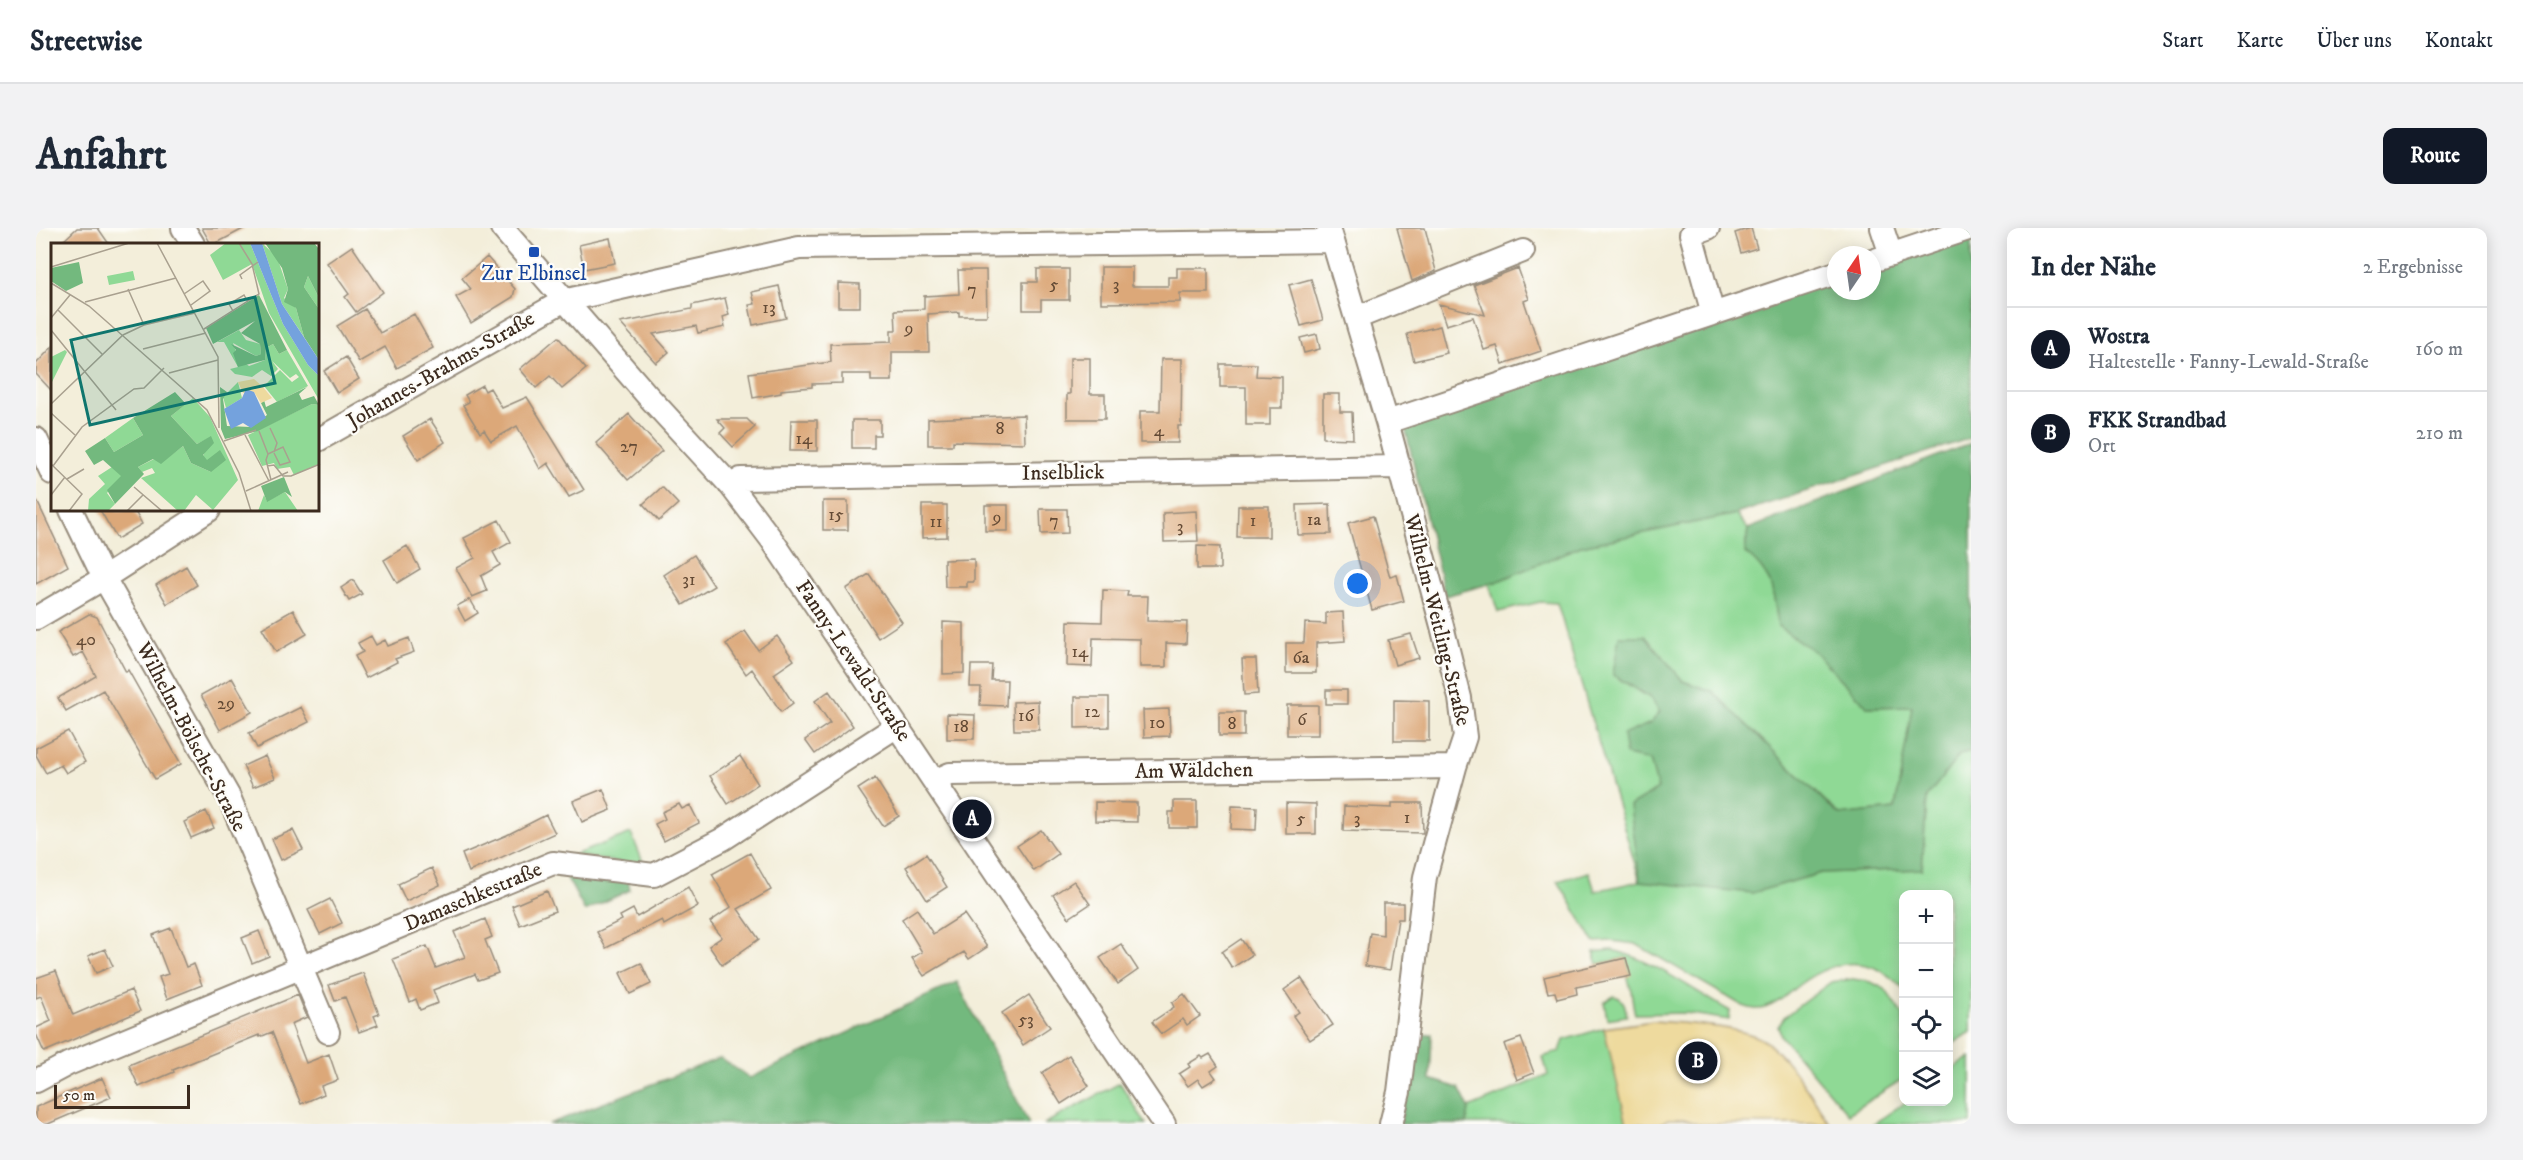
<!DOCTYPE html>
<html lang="de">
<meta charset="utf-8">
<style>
:root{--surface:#fff;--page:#f2f2f3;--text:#1f2937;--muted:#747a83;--line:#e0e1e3;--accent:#111827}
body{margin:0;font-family:"IM FELL DW Pica",serif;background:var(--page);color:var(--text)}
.controls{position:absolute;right:18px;bottom:18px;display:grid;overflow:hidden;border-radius:12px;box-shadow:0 3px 15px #0003}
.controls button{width:54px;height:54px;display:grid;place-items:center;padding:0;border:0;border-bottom:2px solid var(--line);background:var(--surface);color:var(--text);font:30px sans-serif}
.compass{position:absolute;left:1791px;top:18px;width:54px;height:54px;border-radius:50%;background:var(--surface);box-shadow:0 3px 15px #0003;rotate:13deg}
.scale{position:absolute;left:18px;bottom:15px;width:136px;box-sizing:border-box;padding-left:6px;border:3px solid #3b2a1e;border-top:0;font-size:16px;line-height:21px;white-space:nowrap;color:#3b2a1e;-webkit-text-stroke:4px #fdfcf7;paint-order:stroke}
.you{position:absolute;left:1322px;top:356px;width:21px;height:21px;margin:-15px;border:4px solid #fff;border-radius:50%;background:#1a73e8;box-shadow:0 0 0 9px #1a73e833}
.badge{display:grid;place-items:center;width:39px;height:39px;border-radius:50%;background:var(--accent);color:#fff;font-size:20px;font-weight:700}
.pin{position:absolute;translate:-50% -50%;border:3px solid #fff;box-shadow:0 2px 6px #0006}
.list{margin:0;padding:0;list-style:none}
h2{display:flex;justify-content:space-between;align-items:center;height:78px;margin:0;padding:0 24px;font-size:26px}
h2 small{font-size:20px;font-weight:400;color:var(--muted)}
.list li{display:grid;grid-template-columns:39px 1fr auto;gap:18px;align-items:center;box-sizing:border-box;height:84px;padding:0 24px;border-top:2px solid var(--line)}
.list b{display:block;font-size:22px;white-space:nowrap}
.list p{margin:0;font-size:20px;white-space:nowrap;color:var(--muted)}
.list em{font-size:20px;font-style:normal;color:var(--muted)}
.icon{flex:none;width:33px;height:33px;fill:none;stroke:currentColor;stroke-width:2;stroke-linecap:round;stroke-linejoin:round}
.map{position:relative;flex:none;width:1935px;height:896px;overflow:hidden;border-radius:12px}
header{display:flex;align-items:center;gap:36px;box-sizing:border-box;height:84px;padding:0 30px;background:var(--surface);border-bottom:2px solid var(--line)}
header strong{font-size:28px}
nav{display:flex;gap:33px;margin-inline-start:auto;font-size:21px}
.intro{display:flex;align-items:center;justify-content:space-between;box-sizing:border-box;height:144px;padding:0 36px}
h1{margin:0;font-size:42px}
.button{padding:15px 27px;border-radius:12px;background:var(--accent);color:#fff;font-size:21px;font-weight:700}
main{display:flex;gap:36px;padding:0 36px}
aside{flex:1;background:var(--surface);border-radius:12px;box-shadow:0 3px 15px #0003}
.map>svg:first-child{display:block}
.green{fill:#8fd995;stroke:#65825a;stroke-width:1.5}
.forest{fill:#73b97e;stroke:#57724e;stroke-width:1.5}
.sand{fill:#eeda9e;stroke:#94825e;stroke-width:1.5}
.building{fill:#dca879}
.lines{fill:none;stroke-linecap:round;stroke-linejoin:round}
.minor-casing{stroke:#978c7c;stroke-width:26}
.minor{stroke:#fff;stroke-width:22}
.transit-dot{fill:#1a4fb4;stroke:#fdfcf7;stroke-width:2}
.labels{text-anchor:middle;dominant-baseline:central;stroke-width:4.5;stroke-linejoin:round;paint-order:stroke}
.number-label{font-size:18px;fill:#634a35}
.transit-label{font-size:21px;fill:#164399;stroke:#fdfcf7}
.street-label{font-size:21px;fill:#3b2a1e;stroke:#fdfcf7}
.inset-road{fill:none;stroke:#a9a08f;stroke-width:1.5}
.view{fill:#0f766e;fill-opacity:0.15;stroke:#0f766e;stroke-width:3}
.inset-edge{fill:none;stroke:#3b2a1e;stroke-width:3}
</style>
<header>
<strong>Streetwise</strong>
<nav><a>Start</a><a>Karte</a><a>Über uns</a><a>Kontakt</a></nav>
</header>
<div class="intro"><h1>Anfahrt</h1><a class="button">Route</a></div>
<main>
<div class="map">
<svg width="1935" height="896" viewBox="0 0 1935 896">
<rect width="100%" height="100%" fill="#fdfcf7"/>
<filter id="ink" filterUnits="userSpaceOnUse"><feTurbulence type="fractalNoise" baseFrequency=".0167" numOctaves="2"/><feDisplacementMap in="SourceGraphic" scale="12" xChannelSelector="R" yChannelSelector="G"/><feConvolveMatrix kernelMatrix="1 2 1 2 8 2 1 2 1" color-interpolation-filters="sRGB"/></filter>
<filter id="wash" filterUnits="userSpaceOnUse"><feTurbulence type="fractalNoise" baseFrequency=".008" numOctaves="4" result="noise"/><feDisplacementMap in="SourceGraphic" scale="24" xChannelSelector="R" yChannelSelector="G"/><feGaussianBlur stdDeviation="1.35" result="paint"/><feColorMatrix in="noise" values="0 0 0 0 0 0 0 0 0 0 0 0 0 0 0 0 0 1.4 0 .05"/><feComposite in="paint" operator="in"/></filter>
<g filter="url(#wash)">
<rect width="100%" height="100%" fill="#f3eeda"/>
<path class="green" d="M1700,286L1712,301L1709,325C1737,345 1738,365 1742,398L1779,424L1832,479L1877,478L1859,581L1804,587L1676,464L1647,453L1609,408L1577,447L1614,470L1624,484L1615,495L1614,532L1622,561L1716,665L1785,645L1886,641L1891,569L1924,526L1935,523V804L1915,817H1913L1912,666H1868L1867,761C1836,726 1800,730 1764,756C1752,765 1738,781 1721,781C1716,781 1711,779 1707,778L1600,716L1576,713L1558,714L1522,653L1553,644L1559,663L1604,653L1521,375L1504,374L1462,384L1453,356L1545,318Z
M595,605L609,639L538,627Z
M1576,722C1616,731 1658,763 1694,783L1693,792L1649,785L1599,786C1595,772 1597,762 1591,748L1594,747L1590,730L1562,736L1558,724Z
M1817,751L1835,754L1849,761L1867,787L1868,850L1812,886L1745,808L1742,798L1749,788L1795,754Z
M1578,768C1589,771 1589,778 1591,788L1571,791L1568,774Z
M1568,800L1591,896H1431L1433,880L1512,847L1507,829L1524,823L1528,812Z
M1935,829V896H1837L1870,874H1912L1913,844Z
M1084,855L1110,896H1008Z"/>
<path class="forest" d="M1935,3V210L1700,286L1545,318L1460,354L1409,368L1368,195L1800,49V63H1836V37Z
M1935,215V523L1924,526L1891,569L1886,641L1785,645L1716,665L1604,653L1594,578L1622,561L1614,532L1590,527L1587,507L1615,495L1624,484L1614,469L1577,447L1583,408H1609L1647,453L1676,463L1803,587L1859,581L1876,478L1832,479L1779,424L1742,398C1738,365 1737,345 1709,325L1712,301Z
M533,644L592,651L594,662L549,683L530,648Z
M921,754L993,896H513L684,830L714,850Z
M1396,806L1394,851L1423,860L1433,880L1431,896H1364L1381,808Z"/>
<path class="sand" d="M1617,793C1645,795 1712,798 1733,816C1758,838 1776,868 1794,896H1663L1648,891H1632L1624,896H1591L1568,800Z"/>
<g id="blocks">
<path class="building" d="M41,0H62L73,16H24Z
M166,0H209L179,16H175Z
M1361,0H1389L1400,43L1376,53Z
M1715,0L1721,20L1705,25L1699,5Z
M574,10L579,35L548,41L543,17Z
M316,18L347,64L320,84L309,69L313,66L291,35Z
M451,29L479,61L477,69L435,95L420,69L435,61L426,50Z
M1065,39H1096V58H1132V49H1141V40H1172V65H1144V74L1065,75Z
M1482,40L1493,71L1488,73L1505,123L1467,136L1461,118L1448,122L1437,89L1410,97L1403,76L1449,87L1438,57Z
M1001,41H1033V72H1005V82H987V54H1001Z
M922,42H950L951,88H923V84L892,86L893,124H856V153H835V146H806V155L776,156V159L745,162V165L717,170L713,145L795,134L794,116L855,114V102H860L859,82L888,81V68L923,66Z
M1275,51L1287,92L1265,98L1253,57Z
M802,55L824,56V79H802Z
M743,58L750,90L717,97L713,77L719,76L716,64Z
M689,70L693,87L687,89L689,99L662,105L660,98L617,106L633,124L620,135L584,95L656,81V77Z
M329,81L344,105L378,86L397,120L361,140L349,119L323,134L301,98Z
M1404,98L1411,125L1378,133L1371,106Z
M1281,106L1284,121L1268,125L1264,110Z
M522,109L550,141L526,161L514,148L500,160L484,141Z
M16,119V163L0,146V136Z
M310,129L323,151L301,165L288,143Z
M1034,130H1054V166H1069V191H1031V166H1034Z
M1125,131H1146L1145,198H1142V215H1104V183H1124Z
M1184,136H1221L1220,148L1246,149V180H1234V197H1210V159H1184Z
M446,157L449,163L454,160L466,180L491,169L548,262L533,269L512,235L504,241L481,198L455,213L448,202L444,205L427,177L433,174L429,167Z
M1287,166H1304V184H1316L1317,211L1287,210Z
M593,186L626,223L592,252L560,215Z
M988,187L989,215L917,213V217H892V191Z
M394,191L409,214L382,232L367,208Z
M681,191H711L719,199L697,219L684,205L689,200Z
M755,192H781V223H754Z
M816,192H844V207H838V220H816Z
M626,259L642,276L623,293L607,276Z
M0,271L32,338L0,356Z
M787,273H812V302H787Z
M1294,276L1295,306L1262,307L1261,277Z
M886,277H911V309L886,310Z
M949,277H972V303H949Z
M1202,278H1233V309H1201Z
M1004,281H1031L1032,305L1005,306Z
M64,282H98L106,296L81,311Z
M1160,283L1162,313L1128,314L1127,285Z
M1337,288L1354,349L1361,347L1368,373L1336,382L1312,295Z
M463,292L475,314L457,324L464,337L445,348L451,363L436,369L420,340L439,330L428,310Z
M371,318L384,341L361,355L348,332Z
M1161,318L1184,319V341H1161Z
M658,327L678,358L647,377L628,347Z
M938,331V354H931V359H909L908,332Z
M150,338L161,357L131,376L120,357Z
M833,346L866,394L842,410L810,361Z
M317,352L326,366L313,373L305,360Z
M1067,362L1092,363L1091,368H1112L1111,393L1151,394L1150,416L1130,415V439H1104V411L1057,410L1056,439L1031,438L1032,393L1066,394Z
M434,371L442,385L429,393L421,378Z
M257,382L271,406L240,424L226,400Z
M1307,384L1309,413L1280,415V445H1250V415H1268L1269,395L1290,396V385Z
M53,386L61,389L90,444L92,442L145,536L119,551L67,462L30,483L22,470L60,448L47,424L37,429L22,404Z
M907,394L928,395V445L907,446Z
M709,403L722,422L741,408L758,432L738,446L757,475L745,484L716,441L710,446L690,416Z
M1375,406L1383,430L1359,437L1352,412Z
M335,408L340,417L349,412L352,418L373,410L378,424L359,431L361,434L330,450L319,428L327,424L322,415Z
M1206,431H1220L1222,466L1208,467Z
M935,437H956L955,452H971L970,478L944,477L945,459H934Z
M196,450L216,484L184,502L165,467Z
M1290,462H1311V476H1290Z
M793,463L817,498L779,526L769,512L794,495L779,473Z
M1039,469H1073V499L1039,500Z
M1358,472L1393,473V513H1358Z
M1002,473L1003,502H978L977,474Z
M1251,477H1282V507H1251Z
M265,479L273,494L221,520L213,505Z
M1133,481L1134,508L1108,509L1107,482Z
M1183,484H1208V508H1183Z
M911,486L939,487L938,511H911Z
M32,503L49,534L30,545L25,537L10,545L0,527V520Z
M229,528L239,550L217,559L207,538Z
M704,528L722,556L692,576L674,548Z
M839,550L863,588L847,598L822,561Z
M567,561L575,582L546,594L537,573Z
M1138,573H1161V600H1133V584H1138Z
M1059,574L1101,575V594L1059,593Z
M1250,575L1280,576V606H1250Z
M1356,575H1386L1387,605L1307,603L1308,578L1356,580Z
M643,576L646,581L654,577L663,595L628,613L619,596L629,591L626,584Z
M1196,578L1221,579L1220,602L1195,601Z
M170,583L178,600L155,610L148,594Z
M510,587L519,605L433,644L426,626L471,607Z
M257,602L267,622L245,632L236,611Z
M1005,602L1022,626L998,643L981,618Z
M714,625L735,662L702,681L723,711L686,737L673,718L686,709L674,694L695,679L676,646Z
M890,626L911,659L891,672L870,639Z
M396,640L404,657L370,673L362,656Z
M1038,653L1054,676L1033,690L1017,667Z
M652,659L662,678L628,697L626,692L570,720L561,704L586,692L584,688L597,681L601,689Z
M511,663L519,683L484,697L476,678Z
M294,671L306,695L284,706L272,682Z
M1347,675H1367V691H1362L1354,742L1329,738L1334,705L1347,707Z
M881,681L897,706L928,686L951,719L933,731L928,724L888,748L876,730L886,724L866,691Z
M449,691L456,709L449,712L462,745L442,752L439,746L397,762L402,775L384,782L380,771L374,774L357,731L391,718L400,740L429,729L418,704Z
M135,700L150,739L158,736L166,757L131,771L123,749L132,746L117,707Z
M223,703L233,728L216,735L206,710Z
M1205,711L1216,727L1196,740L1186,724Z
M1085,716L1102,742L1082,756L1064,730Z
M69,721L77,738L60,745L52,728Z
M1590,730L1595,748L1540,759L1541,766L1521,771L1519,764L1512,765L1508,749Z
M605,735L615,756L594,766L584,745Z
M20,743L37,787L95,762L104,783L8,824L0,806V800L15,793L5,768L0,770V750Z
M327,745L343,786L338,788L342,797L323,804L309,769L299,773L293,757Z
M1265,750L1297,797L1274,812L1257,788L1263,784L1248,762Z
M1148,766L1164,788L1151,797L1147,791L1125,806L1116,794L1138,779L1136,775Z
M262,767L271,789L255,796L270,835L293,826L302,852L285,858L288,866L265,876L236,804L224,809L223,807L137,842L138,844L103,859L93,837Z
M993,767L1014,799L987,817L966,785Z
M1485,810L1498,845L1481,852L1468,816Z
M1174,826L1182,838L1175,843L1180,850L1167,858L1162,851L1152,858L1143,846L1154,839L1152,836L1165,828L1167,830Z
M1033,827L1053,858L1025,876L1006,845Z
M66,850L75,869L12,896H0V879Z"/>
</g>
</g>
<g filter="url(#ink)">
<use href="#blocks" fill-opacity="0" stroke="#978c7c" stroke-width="1.5"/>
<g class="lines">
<defs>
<path id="minor" d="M147,0L157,16
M466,0L611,167L695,258L736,312L1128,896
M1293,0L1351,194L1406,398L1424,470L1429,509L1419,539L1389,649L1363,864L1355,896
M1672,0L1655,6L1677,86
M1846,0L1855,27
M1836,33L1935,0
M1320,90L1487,23
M1351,194L1800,45
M0,211L16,245
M282,212L527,73L763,20L1297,13
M695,258L705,251L1361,239
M35,282L68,350L193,569L292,804
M0,390L68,350L173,282
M898,553L914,546L1419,539
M0,853L32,836L517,635L618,647L687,611L861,498"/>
</defs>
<use href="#minor" class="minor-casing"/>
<use href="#minor" class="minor"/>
</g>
</g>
<rect class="transit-dot" x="492" y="18" width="12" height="12" rx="3"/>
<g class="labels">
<g class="number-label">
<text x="1018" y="57">5</text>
<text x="1080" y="57">3</text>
<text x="936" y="62">7</text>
<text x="733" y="80">13</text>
<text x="873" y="101">9</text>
<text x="964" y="201">8</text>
<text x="1123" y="203">4</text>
<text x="768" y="211">14</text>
<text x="593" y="219">27</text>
<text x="800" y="287">15</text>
<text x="961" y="290">9</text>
<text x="1278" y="292">1a</text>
<text x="1018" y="293">7</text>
<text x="1217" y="293">1</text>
<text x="900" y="294">11</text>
<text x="1144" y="299">3</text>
<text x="653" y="352">31</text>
<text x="50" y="412">40</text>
<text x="1044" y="424">14</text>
<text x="1265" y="430">6a</text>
<text x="190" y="476">29</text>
<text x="1056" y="484">12</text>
<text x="990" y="488">16</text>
<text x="1266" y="492">6</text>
<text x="1121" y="495">10</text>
<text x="1196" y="496">8</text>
<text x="925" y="499">18</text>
<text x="1371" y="590">1</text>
<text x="1265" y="591">5</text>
<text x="1321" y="591">3</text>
<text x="990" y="792">53</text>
</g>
<g class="transit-label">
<text x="498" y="46">Zur Elbinsel</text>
</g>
<g class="street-label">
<text transform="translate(405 142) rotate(-30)">Johannes-Brahms-Straße</text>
<text transform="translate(1027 245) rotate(-1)">Inselblick</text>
<text transform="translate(1401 392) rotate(76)">Wilhelm-Weitling-Straße</text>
<text transform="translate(817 433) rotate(56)">Fanny-Lewald-Straße</text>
<text transform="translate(155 509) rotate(62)">Wilhelm-Bölsche-Straße</text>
<text transform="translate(1158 543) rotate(-1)">Am Wäldchen</text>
<text transform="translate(437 669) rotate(-23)">Damaschkestraße</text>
</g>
</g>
<g transform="translate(15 15)">
<rect width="268" height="268" fill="#f3eeda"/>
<path d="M175,0H199L232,81L257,122L268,133V157L218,70L201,21L172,37L159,12ZM211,0L226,14L237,46L233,55L245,65L253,94L231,61ZM82,28L84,37L58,42L56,33ZM257,33L268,55V66L253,44ZM188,87L195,97L209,101L210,111L205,113L182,100L187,115L198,123L214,117L215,105L222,101L228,111L236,107L257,143L226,159L213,143L229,127L241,139L248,134L245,131L239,135L221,118L227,126L220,133L211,127L201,134L184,131L179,126L187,124L173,99H166ZM14,107L16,109L0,141V114ZM187,139L191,155L175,165L172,154ZM142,155L159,174L187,237L162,267L145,252L133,268H127L90,235L104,230L101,225L91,229L87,224L103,216L110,220L132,203L140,220L160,229L152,213L160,194L146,201L120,173ZM261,161L268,162V221L243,232L239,224L226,226L223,220L211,223L197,192ZM82,175L92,192L63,209L54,195ZM61,224L71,233L56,250L64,261L57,268H37L38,256L54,241L47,233ZM234,249L247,268H207L213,252L216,258Z" fill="#8fd995"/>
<path d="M214,0H263L268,6V55L257,33L253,44L268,66V117L253,94L245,65L233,59L237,46L231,25ZM28,19L32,40L15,48L0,38V25ZM208,52L236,107L228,111L222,101L215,105L214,117L187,124L182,110L185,107L180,101L205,113L210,111L209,101L190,90L204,78L162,101L155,85ZM169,144L176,149L172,156L176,183L200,184L216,172L210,160L213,157L215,164L256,144L248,151L251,157L263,153L268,162L261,161L207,188L174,196L170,186ZM124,149L135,161L120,173L146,201L160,193L163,200L152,212L156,217L169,207L175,217L160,229L140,220L132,203L110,221L102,216L87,224L93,231L64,261L56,247L70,233L52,217L43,222L34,208L54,195L63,209L92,192L82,175ZM233,234L241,254L234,249L216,259L210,243Z" fill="#73b97e"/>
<path d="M203,136L212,144L221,155L210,160L203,149L192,150L187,139Z" fill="#eeda9e"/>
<path d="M199,0H211L231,61L268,117V133L257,122L232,81ZM195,146L203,149L215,175L200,185L192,180L180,186L173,166L191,155Z" fill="#74a2dd"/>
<path class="inset-road" d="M106,0L167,114L168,185M0,24L78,0M191,36L189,32L207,19M0,40L38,63L156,167L188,230L200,268M77,46L93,82M133,51L152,38L159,48L140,62M34,59L125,35M7,67L51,111M182,68L178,61L193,52L197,59M0,75L19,52M153,86L208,51L201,21L188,0M0,87L65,167M92,106L155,90M118,130L167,117M0,161L72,92L93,82L144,70M0,170L24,192M219,185L226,200L223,209M208,188L217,211L215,217L220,237M194,192L218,238M173,198L205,187M217,211L232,204L239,219L229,222L223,210M0,221L31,251L18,268M2,223L31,184L83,146L93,145L113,125M216,223L223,222L232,233H240L269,221M16,236L33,226M83,244L111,268M195,248L237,229M0,252L14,234M76,268L92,252"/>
<path class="view" d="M204,54L224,140L39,182L20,97Z"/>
<rect width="268" height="268" class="inset-edge"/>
</g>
</svg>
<div class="controls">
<button>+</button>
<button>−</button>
<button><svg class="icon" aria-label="locate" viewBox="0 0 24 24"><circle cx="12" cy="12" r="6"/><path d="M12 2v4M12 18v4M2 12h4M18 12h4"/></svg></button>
<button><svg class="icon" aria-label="layers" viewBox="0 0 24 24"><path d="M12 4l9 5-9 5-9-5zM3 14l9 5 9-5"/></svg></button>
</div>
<svg class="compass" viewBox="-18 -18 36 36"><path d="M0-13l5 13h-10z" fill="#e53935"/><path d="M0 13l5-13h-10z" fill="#747a83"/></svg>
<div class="scale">50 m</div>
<div class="you"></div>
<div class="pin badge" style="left:936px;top:591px">A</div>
<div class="pin badge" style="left:1662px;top:833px">B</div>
</div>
<aside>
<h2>In der Nähe<small>2 Ergebnisse</small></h2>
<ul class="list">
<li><span class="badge">A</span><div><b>Wostra</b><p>Haltestelle · Fanny-Lewald-Straße</p></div><em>160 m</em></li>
<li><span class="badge">B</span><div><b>FKK Strandbad</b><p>Ort</p></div><em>210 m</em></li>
</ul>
</aside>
</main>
